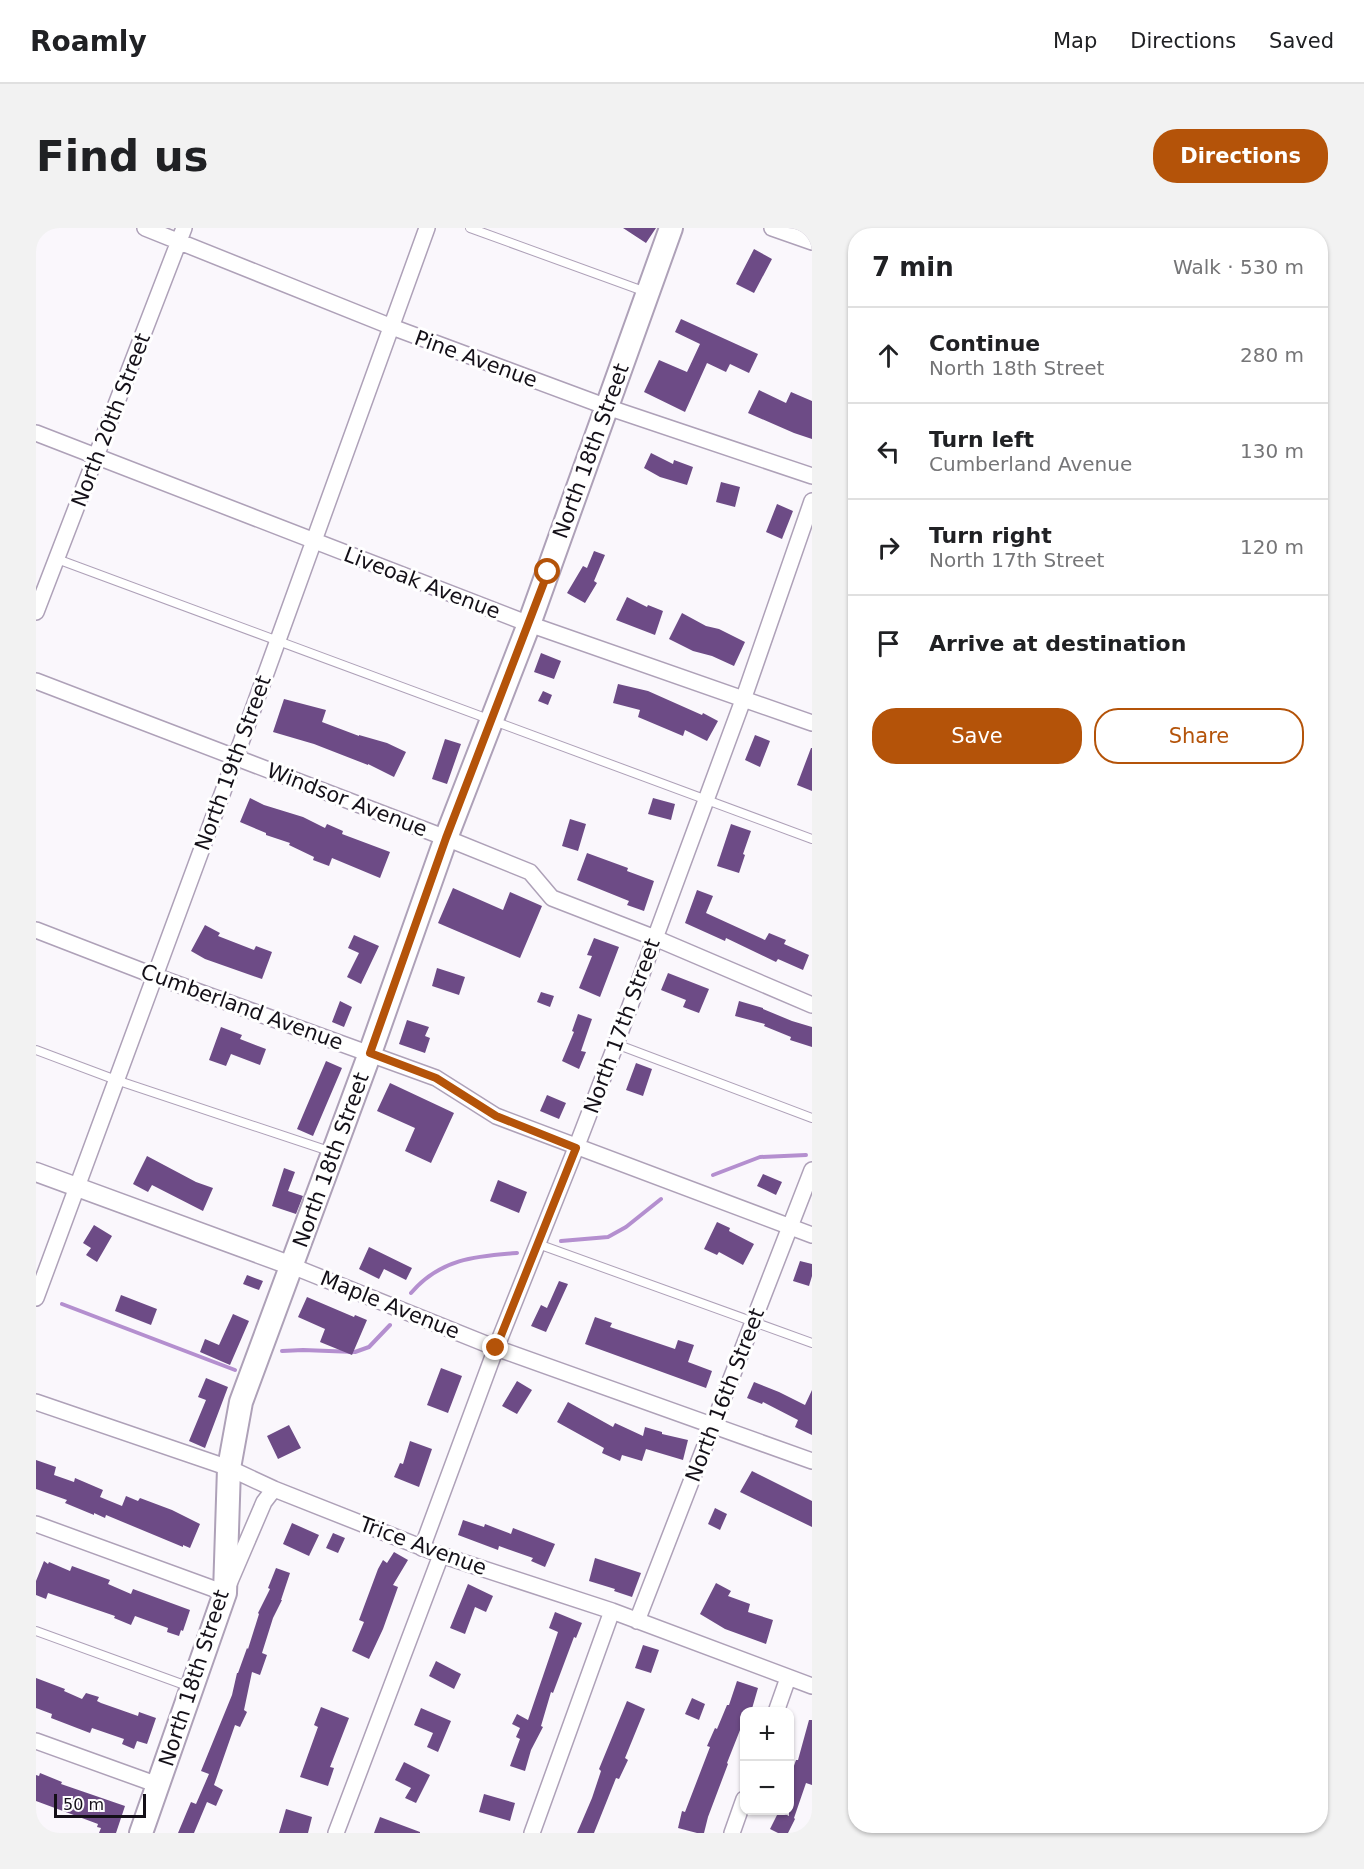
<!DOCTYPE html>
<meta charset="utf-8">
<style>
:root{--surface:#fff;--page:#f2f2f2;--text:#202124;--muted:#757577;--line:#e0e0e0;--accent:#b45309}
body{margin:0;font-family:"DejaVu Sans",sans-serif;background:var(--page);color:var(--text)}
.controls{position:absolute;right:18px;bottom:18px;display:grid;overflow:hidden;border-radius:12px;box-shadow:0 2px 4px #0004}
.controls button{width:54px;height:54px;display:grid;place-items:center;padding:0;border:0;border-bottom:2px solid var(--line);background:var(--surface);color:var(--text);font:30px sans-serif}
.scale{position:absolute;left:18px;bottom:15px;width:92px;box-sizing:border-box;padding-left:6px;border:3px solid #141018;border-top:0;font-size:16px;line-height:21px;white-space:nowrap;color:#141018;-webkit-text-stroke:4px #fff;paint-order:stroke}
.stop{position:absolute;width:18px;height:18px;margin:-14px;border:4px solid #b45309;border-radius:50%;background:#fff}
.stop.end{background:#b45309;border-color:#fff;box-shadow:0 2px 6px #0008}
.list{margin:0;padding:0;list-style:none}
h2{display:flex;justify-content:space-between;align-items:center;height:78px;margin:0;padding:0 24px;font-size:26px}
h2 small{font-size:20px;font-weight:400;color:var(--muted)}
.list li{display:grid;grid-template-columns:39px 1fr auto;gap:18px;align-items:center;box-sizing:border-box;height:96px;padding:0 24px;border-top:2px solid var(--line)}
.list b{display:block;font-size:22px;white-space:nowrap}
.list p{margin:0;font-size:20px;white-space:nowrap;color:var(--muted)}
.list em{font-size:20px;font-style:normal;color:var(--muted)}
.actions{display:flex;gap:12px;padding:18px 24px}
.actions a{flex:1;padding:14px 0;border:2px solid var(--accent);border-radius:24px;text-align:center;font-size:21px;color:var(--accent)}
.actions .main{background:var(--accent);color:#fff}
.icon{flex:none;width:33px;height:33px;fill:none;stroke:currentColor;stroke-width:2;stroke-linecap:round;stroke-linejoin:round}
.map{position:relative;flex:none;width:776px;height:1605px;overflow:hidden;border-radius:24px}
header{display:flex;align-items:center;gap:36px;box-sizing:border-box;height:84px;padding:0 30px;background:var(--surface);border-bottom:2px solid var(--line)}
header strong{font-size:28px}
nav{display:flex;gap:33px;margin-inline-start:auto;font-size:21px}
.intro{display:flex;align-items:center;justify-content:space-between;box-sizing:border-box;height:144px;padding:0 36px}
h1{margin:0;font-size:42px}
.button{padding:15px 27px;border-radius:24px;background:var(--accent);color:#fff;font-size:21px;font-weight:700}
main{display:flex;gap:36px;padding:0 36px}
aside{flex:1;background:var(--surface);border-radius:24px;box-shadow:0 2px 4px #0004}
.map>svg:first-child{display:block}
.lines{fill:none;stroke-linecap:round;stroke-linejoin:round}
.stream{stroke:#b48fcf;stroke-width:4}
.building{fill:#6d4b86}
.service-casing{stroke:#aea1b8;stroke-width:10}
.minor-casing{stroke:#aea1b8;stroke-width:18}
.tertiary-casing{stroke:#aea1b8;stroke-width:21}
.primary-casing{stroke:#aea1b8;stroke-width:26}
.service{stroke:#fff;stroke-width:8}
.minor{stroke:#fff;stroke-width:15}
.tertiary{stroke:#fff;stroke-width:18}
.primary{stroke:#fff;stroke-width:22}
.route{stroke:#b45309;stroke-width:8}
.labels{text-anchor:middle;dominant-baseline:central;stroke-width:6;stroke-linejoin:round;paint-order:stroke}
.street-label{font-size:21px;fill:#141018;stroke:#fff}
</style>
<header>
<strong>Roamly</strong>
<nav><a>Map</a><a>Directions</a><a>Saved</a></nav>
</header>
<div class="intro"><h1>Find us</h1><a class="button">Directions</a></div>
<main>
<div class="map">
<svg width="776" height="1605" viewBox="0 0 776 1605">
<rect width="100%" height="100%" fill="#faf7fc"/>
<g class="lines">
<path class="stream" d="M677,947L724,929L770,927
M525,1013L572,1009L590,999L625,971
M375,1065C404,1031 439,1028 481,1025
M26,1076L199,1142
M246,1123L267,1122L319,1124L333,1119L354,1097"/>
</g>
<path class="building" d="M587,0H620L610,15Z
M718,21L736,31L718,65L700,56Z
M645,91L722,126L713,145L694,136L690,144L671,135L649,184L608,164L623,132L651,144L664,116L639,104Z
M723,162L750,175L755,164L776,173V211L758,205L712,185Z
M615,225L637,236L638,232L657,239L651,257L624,249L608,240Z
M685,254L704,259L699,279L680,274Z
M741,276L757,283L746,311L730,304Z
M558,323L569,327L558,353L561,355L549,375L531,365L547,338L551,340Z
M591,369L611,379L612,377L627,383L619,407L580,392Z
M646,385L670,398L683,401L709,414L698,438L676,428L657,423L633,411Z
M505,425L525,433L518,451L498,444Z
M582,456L612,463L666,487L667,485L682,493L671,513L649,502L647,508L602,489L604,482L577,475Z
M507,463L516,467L512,477L502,473Z
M248,471L290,482L286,494L323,508V507L351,515L370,524L358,549L332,536V537L278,516L237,504Z
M719,507L734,513L724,539L709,532Z
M409,511L425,516L411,556L396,551Z
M775,520H776V563L761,557Z
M214,570L228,577L267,589L289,600L291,596L307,603L306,606L354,624L344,650L296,630L293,638L277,632L278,629L253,617L254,615L230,607V605L204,594Z
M617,570L639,576L635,592L612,586Z
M534,591L550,596L542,623L526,618Z
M695,596L715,603L707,626L709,627L703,645L681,638Z
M551,625L592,640L591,643L618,653L608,683L591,677L593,673L541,652Z
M417,660L467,682L474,664L506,678L484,730L402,695Z
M661,662L677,668L670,685L729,712L733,705L750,712L748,716L773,727L767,742L742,731L740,734L690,710L689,713L649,695Z
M169,697L184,705L182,708L218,722L220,718L236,724L226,751L169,731L155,723Z
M318,707L343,718L325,756L311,749L323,725L312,720Z
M558,710L583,719L564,769L543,760L556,728L551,727Z
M401,740L429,749L423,767L396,758Z
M632,745L673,761L663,785L647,779L650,772L625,762Z
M505,764L518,768L514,779L501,774Z
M304,773L316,779L308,799L296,794Z
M703,773L727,780V781L756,793L776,799V819L754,812L755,809L728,798L729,796L699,788Z
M542,786L556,791L545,823L550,824L543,841L526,833L538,804L536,803Z
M371,792L393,799L389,808L394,810L389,825L363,816Z
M185,799L206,807L204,811L230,821L224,837L195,826L190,838L173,832Z
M290,833L306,840L277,908L261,901Z
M600,835L616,841L607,868L590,862Z
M354,855L418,885L395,935L369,923L379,900L341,883Z
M511,867L530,875L523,891L504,883Z
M111,928L160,954L177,960L167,983L116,957L112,964L97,956Z
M248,940L259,944L252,963L267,968L260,986L236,978Z
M727,946L746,954L740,967L721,958Z
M462,952L491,964L483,985L454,973Z
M681,994L694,1000L693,1003L718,1016L707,1037L683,1024L681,1027L668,1021Z
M58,997L76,1008L61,1034L50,1027L55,1020L47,1015Z
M333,1019L376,1040L370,1052L348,1041L343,1051L323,1041Z
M764,1033L776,1036V1048L773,1058L757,1053Z
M211,1047L227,1053L223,1062L207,1056Z
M523,1053L532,1056L510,1104L495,1098L505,1077L511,1080Z
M85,1067L121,1081L115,1097L79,1083Z
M271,1069L318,1089L319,1087L331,1092L316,1127L284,1114L289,1101L262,1089Z
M197,1086L213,1093L194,1137L164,1124L169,1111L183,1117Z
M559,1089L576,1095L574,1099L639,1121L642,1112L658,1117L652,1134L676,1143L670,1160L549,1116Z
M405,1140L426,1148L412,1185L391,1177Z
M170,1150L192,1159L169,1220L153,1213L170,1172L162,1169Z
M481,1153L496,1162L481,1186L466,1178Z
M718,1154L743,1164L769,1177L776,1162V1207L759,1199L762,1192L727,1174L726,1176L711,1170Z
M532,1174L577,1199L579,1195L607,1208L609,1199L626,1204V1206L652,1212L647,1232L610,1221L606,1233L586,1227L584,1233L566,1225L568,1220L521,1194Z
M253,1197L265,1220L242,1231L231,1208Z
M374,1213L396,1221L383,1259L358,1249L364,1235L367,1236Z
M0,1232L20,1239L18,1247L38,1254L39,1250L67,1262L64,1269L86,1278L90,1268L102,1273L104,1270L136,1282L164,1296L154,1320L147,1317V1319L70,1287L69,1290L58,1285V1287L29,1275L31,1272L0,1261Z
M716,1243L776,1273V1299L704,1264Z
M679,1280L691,1286L684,1302L672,1296Z
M427,1292L448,1299L449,1296L475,1306L477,1300L519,1316L509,1339L495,1333L497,1330L463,1318L462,1322L422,1307Z
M256,1295L283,1307L273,1328L247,1316Z
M297,1305L309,1310L302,1325L290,1320Z
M358,1324L372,1332L357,1357L362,1359L347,1401L333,1431L316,1423L328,1394L323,1392L342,1341L347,1332L351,1335Z
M559,1330L605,1345L596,1369L578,1363L579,1361L553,1353Z
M8,1333L12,1336L13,1334L34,1343L36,1338L74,1352L72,1356L95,1366L97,1361L154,1382L147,1403L145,1402L143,1408L131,1404L132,1400L99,1388L95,1397L78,1390L79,1388L12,1365L10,1371L0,1367V1353Z
M240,1340L254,1345L245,1372H246L237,1390L226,1425L231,1427L224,1447L216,1444L208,1482L211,1484L204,1499L199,1497L178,1557L187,1562L180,1578L171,1574L158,1605H142L155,1574L160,1576L173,1546L165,1543L196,1467L201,1445H202L211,1420L212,1421L223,1386L222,1385L234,1361L232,1360Z
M680,1355L695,1363L692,1368L714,1376L712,1384L737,1392L730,1416L689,1401L664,1386Z
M432,1356L457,1368L450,1384L439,1379L429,1406L414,1400Z
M519,1384L546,1395L540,1410L538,1409L517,1465L515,1464L505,1498L507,1499L495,1522L489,1543L474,1538L484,1511L480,1509L484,1500L476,1496L481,1486L492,1492L522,1404L513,1400Z
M607,1417L623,1422L615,1445L599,1440Z
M400,1433L425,1446L418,1461L393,1448Z
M0,1450L29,1461L28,1463L46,1471L50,1465L63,1469L61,1473L65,1475L102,1488L103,1484L120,1490L111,1516L101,1513L98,1521L86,1516L88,1511L56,1500L54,1505L15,1490L16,1486L0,1480Z
M701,1453L722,1460L715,1484H708V1492L691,1535L692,1536L672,1589L668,1605H661L642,1600L646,1583L649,1584L674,1519L671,1518L679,1500L681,1501L691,1477H693Z
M656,1470L669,1476L663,1492L649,1486Z
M591,1473L609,1481L589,1530L592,1532L583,1551L580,1550L558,1605H541L556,1570L565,1543L563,1541Z
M285,1479L313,1490L294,1539L298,1540L292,1558L264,1549L282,1499L278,1497Z
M385,1480L415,1493L402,1524L391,1519L397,1505L378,1497Z
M773,1492H776V1557L770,1555L758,1590L759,1591L752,1605H742L734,1601L743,1583L753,1588V1552L760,1532H762Z
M368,1534L394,1547L380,1575L369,1570L375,1560L359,1552Z
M4,1545L26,1554L25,1556L89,1578L80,1605H63L65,1600L61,1599L62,1596L0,1573V1547L3,1548Z
M448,1566L479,1575L474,1593L443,1584Z
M250,1581L276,1589L272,1605H243Z
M344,1589L384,1604V1605H338Z"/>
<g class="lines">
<defs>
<path id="service" d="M434,0L610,64
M21,331L776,611
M580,816L776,890
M0,822L80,852L296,924
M502,1016L776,1115
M0,1403L154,1459"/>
<path id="minor" d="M109,0L356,99L571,179L776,248
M736,0L776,14
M0,205L493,396L776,495
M0,384L148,0
M0,453L410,610L494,644L516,670L619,710L776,777
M0,702L119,748L400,850L460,888L776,1007
M256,1038L460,1120L776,1233
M0,1070L199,531L391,0
M0,1174L193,1240L238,1261L405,1327L576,1383L776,1458
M0,1296L189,1365L228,1274L238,1261
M386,1320L460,1120L540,920L580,816L707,472L776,273
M601,1393L776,942
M740,1484L752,1450
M0,1513L122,1557
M300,1605L405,1327
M496,1605L576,1383
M696,1605L708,1571"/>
<path id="tertiary" d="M0,944L256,1038"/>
<path id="primary" d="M105,1605L189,1365L193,1240L205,1174L334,825L410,610L493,396L635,0"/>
</defs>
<use href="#service" class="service-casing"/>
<use href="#minor" class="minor-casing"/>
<use href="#tertiary" class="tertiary-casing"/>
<use href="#primary" class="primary-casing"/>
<use href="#service" class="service"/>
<use href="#minor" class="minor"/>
<use href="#tertiary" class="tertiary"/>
<use href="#primary" class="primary"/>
</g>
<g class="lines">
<path class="route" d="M460,1120L540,920L460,888L400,850L334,825L410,610L512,344"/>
</g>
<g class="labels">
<g class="street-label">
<text transform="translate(440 131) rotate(20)">Pine Avenue</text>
<text transform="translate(75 192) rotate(-69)">North 20th Street</text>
<text transform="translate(555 223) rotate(-70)">North 18th Street</text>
<text transform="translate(386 355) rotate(21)">Liveoak Avenue</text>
<text transform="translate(197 535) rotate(-70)">North 19th Street</text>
<text transform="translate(311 572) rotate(21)">Windsor Avenue</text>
<text transform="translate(206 779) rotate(20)">Cumberland Avenue</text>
<text transform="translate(586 798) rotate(-70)">North 17th Street</text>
<text transform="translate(295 932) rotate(-70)">North 18th Street</text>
<text transform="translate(354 1077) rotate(22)">Maple Avenue</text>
<text transform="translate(689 1167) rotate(-69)">North 16th Street</text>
<text transform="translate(387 1318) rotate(20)">Trice Avenue</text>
<text transform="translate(158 1450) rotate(-72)">North 18th Street</text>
</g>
</g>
</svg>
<div class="controls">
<button>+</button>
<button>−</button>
</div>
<div class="scale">50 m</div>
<div class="stop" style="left:512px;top:344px"></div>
<div class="stop end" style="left:460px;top:1120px"></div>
</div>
<aside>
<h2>7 min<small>Walk · 530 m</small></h2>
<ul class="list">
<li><svg class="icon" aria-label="ahead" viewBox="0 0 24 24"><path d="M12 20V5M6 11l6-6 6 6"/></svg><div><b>Continue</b><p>North 18th Street</p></div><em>280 m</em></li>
<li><svg class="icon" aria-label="left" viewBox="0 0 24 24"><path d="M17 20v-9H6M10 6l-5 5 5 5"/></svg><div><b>Turn left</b><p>Cumberland Avenue</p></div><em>130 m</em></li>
<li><svg class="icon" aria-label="right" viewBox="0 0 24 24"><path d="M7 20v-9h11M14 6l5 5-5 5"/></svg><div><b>Turn right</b><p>North 17th Street</p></div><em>120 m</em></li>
<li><svg class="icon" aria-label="arrive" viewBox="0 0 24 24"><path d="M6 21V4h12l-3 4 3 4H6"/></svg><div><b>Arrive at destination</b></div></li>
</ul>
<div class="actions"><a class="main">Save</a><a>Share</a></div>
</aside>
</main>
